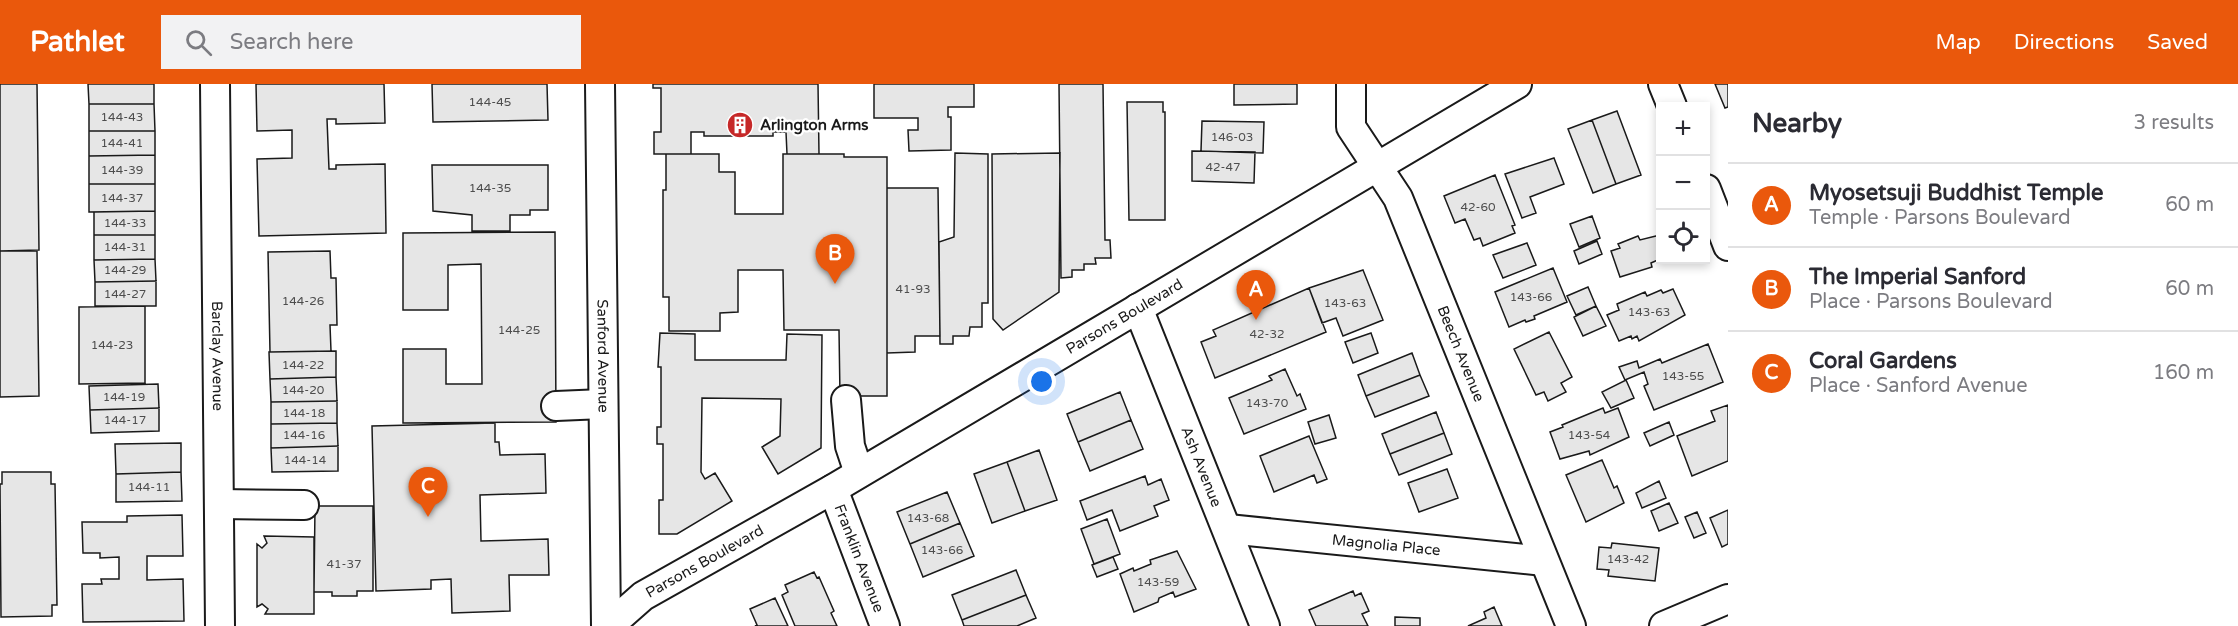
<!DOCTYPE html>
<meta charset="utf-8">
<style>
:root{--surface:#fff;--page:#f2f2f3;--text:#2b2b33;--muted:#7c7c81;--line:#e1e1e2;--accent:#ea580c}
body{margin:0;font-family:"Varela Round",sans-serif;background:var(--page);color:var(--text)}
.controls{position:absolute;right:18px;top:18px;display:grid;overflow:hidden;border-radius:0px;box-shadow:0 3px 9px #0003}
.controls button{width:54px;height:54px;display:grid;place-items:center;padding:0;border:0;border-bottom:2px solid var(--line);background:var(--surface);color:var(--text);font:30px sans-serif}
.you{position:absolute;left:1042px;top:298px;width:21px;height:21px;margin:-15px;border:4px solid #fff;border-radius:50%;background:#1a73e8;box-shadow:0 0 0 9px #1a73e833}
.badge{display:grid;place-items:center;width:39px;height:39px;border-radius:50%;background:var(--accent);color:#fff;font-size:20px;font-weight:700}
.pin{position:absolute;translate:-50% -50px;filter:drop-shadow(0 2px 3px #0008)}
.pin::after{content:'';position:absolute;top:32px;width:21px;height:18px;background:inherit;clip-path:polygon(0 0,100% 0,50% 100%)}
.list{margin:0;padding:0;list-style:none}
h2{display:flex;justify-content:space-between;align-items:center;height:78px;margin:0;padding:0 24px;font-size:26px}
h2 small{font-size:20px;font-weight:400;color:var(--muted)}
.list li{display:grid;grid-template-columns:39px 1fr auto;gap:18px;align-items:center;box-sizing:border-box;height:84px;padding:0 24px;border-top:2px solid var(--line)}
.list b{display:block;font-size:22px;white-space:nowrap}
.list p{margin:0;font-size:20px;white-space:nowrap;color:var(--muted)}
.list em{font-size:20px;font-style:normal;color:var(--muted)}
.icon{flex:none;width:33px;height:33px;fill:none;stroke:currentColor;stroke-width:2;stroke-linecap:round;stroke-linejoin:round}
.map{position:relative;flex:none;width:1728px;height:542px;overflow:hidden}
header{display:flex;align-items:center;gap:36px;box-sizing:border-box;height:84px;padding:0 30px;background:var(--accent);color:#fff}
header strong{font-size:28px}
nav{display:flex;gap:33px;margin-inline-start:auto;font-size:21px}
.search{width:420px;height:54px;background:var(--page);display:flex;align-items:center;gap:15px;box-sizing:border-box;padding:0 21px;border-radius:0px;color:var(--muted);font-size:22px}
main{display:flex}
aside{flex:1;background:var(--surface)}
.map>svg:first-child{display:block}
.building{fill:#e6e6e6;stroke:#1a1a1a;stroke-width:1.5}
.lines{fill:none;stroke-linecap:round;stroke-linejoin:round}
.minor-casing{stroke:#1a1a1a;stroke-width:32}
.minor{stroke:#fff;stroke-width:28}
.labels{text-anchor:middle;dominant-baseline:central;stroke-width:4.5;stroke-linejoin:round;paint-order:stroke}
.number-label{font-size:12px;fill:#4d4d4d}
.poi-label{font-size:15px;font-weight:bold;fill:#1a1a1a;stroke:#fff;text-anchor:start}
.street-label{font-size:15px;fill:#1a1a1a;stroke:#fff}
</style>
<header>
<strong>Pathlet</strong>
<div class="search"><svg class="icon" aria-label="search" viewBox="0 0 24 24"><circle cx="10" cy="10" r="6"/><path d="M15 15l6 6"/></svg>Search here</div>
<nav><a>Map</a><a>Directions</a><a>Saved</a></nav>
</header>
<main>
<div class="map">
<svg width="1728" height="542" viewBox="0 0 1728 542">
<rect width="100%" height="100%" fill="#fff"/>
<path class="building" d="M0,0H37L39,166L0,167Z
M88,0H154V20H89Z
M256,0H384L385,39L336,40V35H327L329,85H336V81L385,80L386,149L259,152L257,75L292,74V46L257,47Z
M432,0H547L548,36L433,38Z
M653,0H818L819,70H787L786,48H773V52H704V48H691V70H654V48H661V4H653Z
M874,0H974V23H948V33H951V66L909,67L908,46H918V34H874Z
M1059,0H1103L1105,156H1110L1111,174H1095L1096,180H1084V186H1072V193L1061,194Z
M1234,0H1297V20L1234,21Z
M1715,0H1728V23L1725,24Z
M1127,18H1163V28H1165V136H1129Z
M89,20H154L155,47H89Z
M1617,27L1641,91L1616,100L1592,36Z
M1592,36L1616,100L1593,109L1568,45Z
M1202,37L1264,38L1263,69L1201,67Z
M89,47H155V71L89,72Z
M1192,67L1255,68L1254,99L1192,97Z
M955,69L988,70V219H982V243H970L969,252H953V260H940L939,158L954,153Z
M1060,69L1059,208L1003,246L993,235L992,70Z
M666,70H719V88H735V130H783V70H844V73H887V312H840L839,246H784L783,186H738V228L720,229V247H669V213H663V106H666Z
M155,71V100H89V72Z
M1554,74L1564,100L1530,113L1536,129L1522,134L1505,90Z
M432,81H548V126H530V131H510V147H472V131L433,127Z
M1495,91L1515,141L1512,142L1515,149L1483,162L1480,154L1474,156L1465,135L1455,139L1444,112Z
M89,100H155V127L89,128Z
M887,104H938L940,252H915V268L887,269Z
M155,127V151H94V128Z
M1592,132L1600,154L1579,163L1570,140Z
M555,148L556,338L403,339V265H446V300H482L481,180L448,181V226H403V149Z
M94,151H155V175L94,176Z
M1660,151V175L1651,179L1652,183L1620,193L1611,167L1620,164L1618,160L1638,152L1640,156Z
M1597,157L1602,170L1579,180L1574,167Z
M1527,159L1536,181L1503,194L1493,171Z
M0,167H37L39,312L0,313Z
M330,167L331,194H336L337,241H330L331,267L270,268L268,168Z
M155,175L156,197L95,198L94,176Z
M1553,184L1567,218L1534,232L1535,235L1526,238L1525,236L1509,243L1495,208Z
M1363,186L1383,236L1343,252L1336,234L1322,239L1309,204Z
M156,197V222H95V198Z
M1588,203L1596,222L1576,231L1567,212Z
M1309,204L1326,248L1215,294L1201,258L1216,252L1213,246Z
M1673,205L1685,231L1639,257L1637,252L1632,255L1631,252L1619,257L1607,231L1619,226L1617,220L1645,208L1647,212L1661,206L1663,209Z
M145,222V299L79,300V223Z
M1596,222L1606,242L1583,252L1574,233Z
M1549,248L1572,293L1561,299L1566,308L1548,317L1544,308L1536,311L1514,265Z
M660,249L695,250V276H786L787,250L822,251L821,364L778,390L762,363L780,352L781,315L702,314L701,388L705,395L715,389L732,417L677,450H659V416H663V360H657V343H661V283H658Z
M1371,249L1378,269L1353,279L1345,258Z
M1708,260L1723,298L1654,326L1644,302L1648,300L1644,288L1625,296L1619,283L1637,277L1639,284L1660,275L1662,279Z
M336,267V293L270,295L269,268Z
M1412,269L1420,291L1366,312L1358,291Z
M1285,285L1297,312L1300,310L1306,325L1244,350L1229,314L1272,296L1269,292Z
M1420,291L1429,312L1375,333L1366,312Z
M336,293L337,317L271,318L270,295Z
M1626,296L1634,314L1611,324L1602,308Z
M158,300L159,324L90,326L89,302Z
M1120,308L1131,336L1078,358L1067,330Z
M337,317V339L271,340V318Z
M1728,321V377L1692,392L1677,352L1715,337L1711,327Z
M159,324V347L91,349L90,326Z
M1603,324L1605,329L1618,324L1629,353L1590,371L1589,367L1560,375L1550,348L1563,343L1562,341Z
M1436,328L1444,349L1390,370L1382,350Z
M1329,331L1336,354L1315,360L1308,338Z
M1131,336L1143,365L1090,387L1078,358Z
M1669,338L1674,351L1650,362L1644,349Z
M337,339L338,362L271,364V340Z
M495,339V358H499L500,371L545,370L546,409L480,411L481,457L548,455L549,491H509L510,527L452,529L451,495L431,496V505L376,507L372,342Z
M1444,349L1452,370L1399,391L1390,370Z
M1309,352L1327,395L1317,399L1314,391L1274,408L1260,372Z
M181,359V388L116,390L115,360Z
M338,362V387L272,388L271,364Z
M1039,366L1057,416L1025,427L1007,378Z
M1602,376L1614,404L1617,402L1624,419L1586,438L1566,391Z
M1007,378L1025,427L992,439L974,390Z
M1447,385L1458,414L1419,428L1408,399Z
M2,388H51V400H55L57,521H52V532L1,533L0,400H2Z
M181,388L182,417L116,418V390Z
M1145,392L1148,401L1161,395L1169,416L1154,422L1158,432L1120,447L1112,426L1087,436L1080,417Z
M1659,397L1666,414L1642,424L1636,409Z
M947,408L960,439L910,460L897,428Z
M1669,419L1678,439L1659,447L1651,427Z
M315,422H373V507H357V512H332V508H314Z
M1728,426V460L1722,463L1710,434Z
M1697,428L1706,449L1694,454L1685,433Z
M182,431L183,472H147V496L183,495L184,537L83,538L82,500H102L101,495H119V473L100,474V469H83L82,438H127V432Z
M1107,435L1120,470L1094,480L1081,445Z
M960,439L974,472L923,493L910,460Z
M264,452L314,453V530H265L268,525L262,520L257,523V460L262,464L267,459Z
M1612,459L1659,464L1655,497L1608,492L1609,486L1597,485L1599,463L1611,464Z
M1177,467L1196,505L1175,513L1173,508L1159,514L1158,518L1134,528L1120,490L1133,484L1134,487L1151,480L1150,476Z
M1113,473L1118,485L1097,493L1092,481Z
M1016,486L1026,511L962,536L952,511Z
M814,488L817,494L819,493L834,527L831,529L837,542H795L782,511L788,508L785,501Z
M1353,507L1355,512L1361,509L1369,527L1362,530L1368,542H1316L1309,526Z
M1026,511L1036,534L1017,542H964L962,536Z
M775,514L788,542H755L757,541L750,525Z
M1494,523L1502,542H1468L1486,534L1484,528Z
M1395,533L1420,534V542H1395Z"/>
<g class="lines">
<defs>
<g id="minor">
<path id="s1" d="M215,0L220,542"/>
<path id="s2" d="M600,0L606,542"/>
<path id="s3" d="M1351,0V43L1398,114L1571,542"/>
<path d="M1663,0L1672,22"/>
<path d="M1706,105L1728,162"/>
<path id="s4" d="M1138,224L1265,542"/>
<path d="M846,316L850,362L859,389"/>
<path d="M556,322L603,320"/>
<path id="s5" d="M833,405L885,542"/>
<path d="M219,420L304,421"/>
<path id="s6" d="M1228,445L1544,477"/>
<path id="s7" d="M609,542L643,512L833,405L1517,0"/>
<path d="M1664,542L1728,515"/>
</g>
</defs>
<use href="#minor" class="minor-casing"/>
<use href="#minor" class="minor"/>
</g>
<defs>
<symbol id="building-disc" viewBox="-11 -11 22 22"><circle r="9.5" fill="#c62828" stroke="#fff"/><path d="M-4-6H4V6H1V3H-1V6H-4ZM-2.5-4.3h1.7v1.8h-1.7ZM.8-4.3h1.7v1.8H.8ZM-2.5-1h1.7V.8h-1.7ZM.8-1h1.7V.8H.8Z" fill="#fff"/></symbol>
</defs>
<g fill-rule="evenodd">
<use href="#building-disc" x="725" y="26" width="30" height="30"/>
</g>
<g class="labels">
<g class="number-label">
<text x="490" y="18">144-45</text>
<text x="122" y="33">144-43</text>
<text x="1232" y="53">146-03</text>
<text x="122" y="59">144-41</text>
<text x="1223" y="83">42-47</text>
<text x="122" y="86">144-39</text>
<text x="490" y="104">144-35</text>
<text x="122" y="114">144-37</text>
<text x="1478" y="123">42-60</text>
<text x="125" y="139">144-33</text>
<text x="125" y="163">144-31</text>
<text x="125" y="186">144-29</text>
<text x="913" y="205">41-93</text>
<text x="125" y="210">144-27</text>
<text x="1531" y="213">143-66</text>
<text x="303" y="217">144-26</text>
<text x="1345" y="219">143-63</text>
<text x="1649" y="228">143-63</text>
<text x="519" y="246">144-25</text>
<text x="1267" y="250">42-32</text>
<text x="112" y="261">144-23</text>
<text x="303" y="281">144-22</text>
<text x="1683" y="292">143-55</text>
<text x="303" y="306">144-20</text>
<text x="124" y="313">144-19</text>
<text x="1267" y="319">143-70</text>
<text x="304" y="329">144-18</text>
<text x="125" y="336">144-17</text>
<text x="304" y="351">144-16</text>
<text x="1589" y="351">143-54</text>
<text x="305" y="376">144-14</text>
<text x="149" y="403">144-11</text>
<text x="928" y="434">143-68</text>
<text x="942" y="466">143-66</text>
<text x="1628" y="475">143-42</text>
<text x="344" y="480">41-37</text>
<text x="1158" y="498">143-59</text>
</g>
<g class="poi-label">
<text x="760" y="41">Arlington Arms</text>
</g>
<g class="street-label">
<text stroke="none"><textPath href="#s7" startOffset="602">Parsons Boulevard</textPath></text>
<text stroke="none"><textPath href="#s3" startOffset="296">Beech Avenue</textPath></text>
<text stroke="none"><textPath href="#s1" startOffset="272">Barclay Avenue</textPath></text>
<text stroke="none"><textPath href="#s2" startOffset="272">Sanford Avenue</textPath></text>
<text stroke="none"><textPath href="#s4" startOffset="171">Ash Avenue</textPath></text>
<text stroke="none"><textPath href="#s6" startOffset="159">Magnolia Place</textPath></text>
<text stroke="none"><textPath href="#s5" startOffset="74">Franklin Avenue</textPath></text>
<text stroke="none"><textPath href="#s7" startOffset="116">Parsons Boulevard</textPath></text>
</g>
</g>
</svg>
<div class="controls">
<button>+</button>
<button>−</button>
<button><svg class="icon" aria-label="locate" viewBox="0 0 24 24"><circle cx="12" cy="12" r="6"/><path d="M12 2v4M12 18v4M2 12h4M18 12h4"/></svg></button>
</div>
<div class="you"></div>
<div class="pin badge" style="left:1256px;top:236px">A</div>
<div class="pin badge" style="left:835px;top:200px">B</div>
<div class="pin badge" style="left:428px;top:433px">C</div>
</div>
<aside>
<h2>Nearby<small>3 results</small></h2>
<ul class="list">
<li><span class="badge">A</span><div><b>Myosetsuji Buddhist Temple</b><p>Temple · Parsons Boulevard</p></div><em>60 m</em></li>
<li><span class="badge">B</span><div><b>The Imperial Sanford</b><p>Place · Parsons Boulevard</p></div><em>60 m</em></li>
<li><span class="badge">C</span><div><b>Coral Gardens</b><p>Place · Sanford Avenue</p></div><em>160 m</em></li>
</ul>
</aside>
</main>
